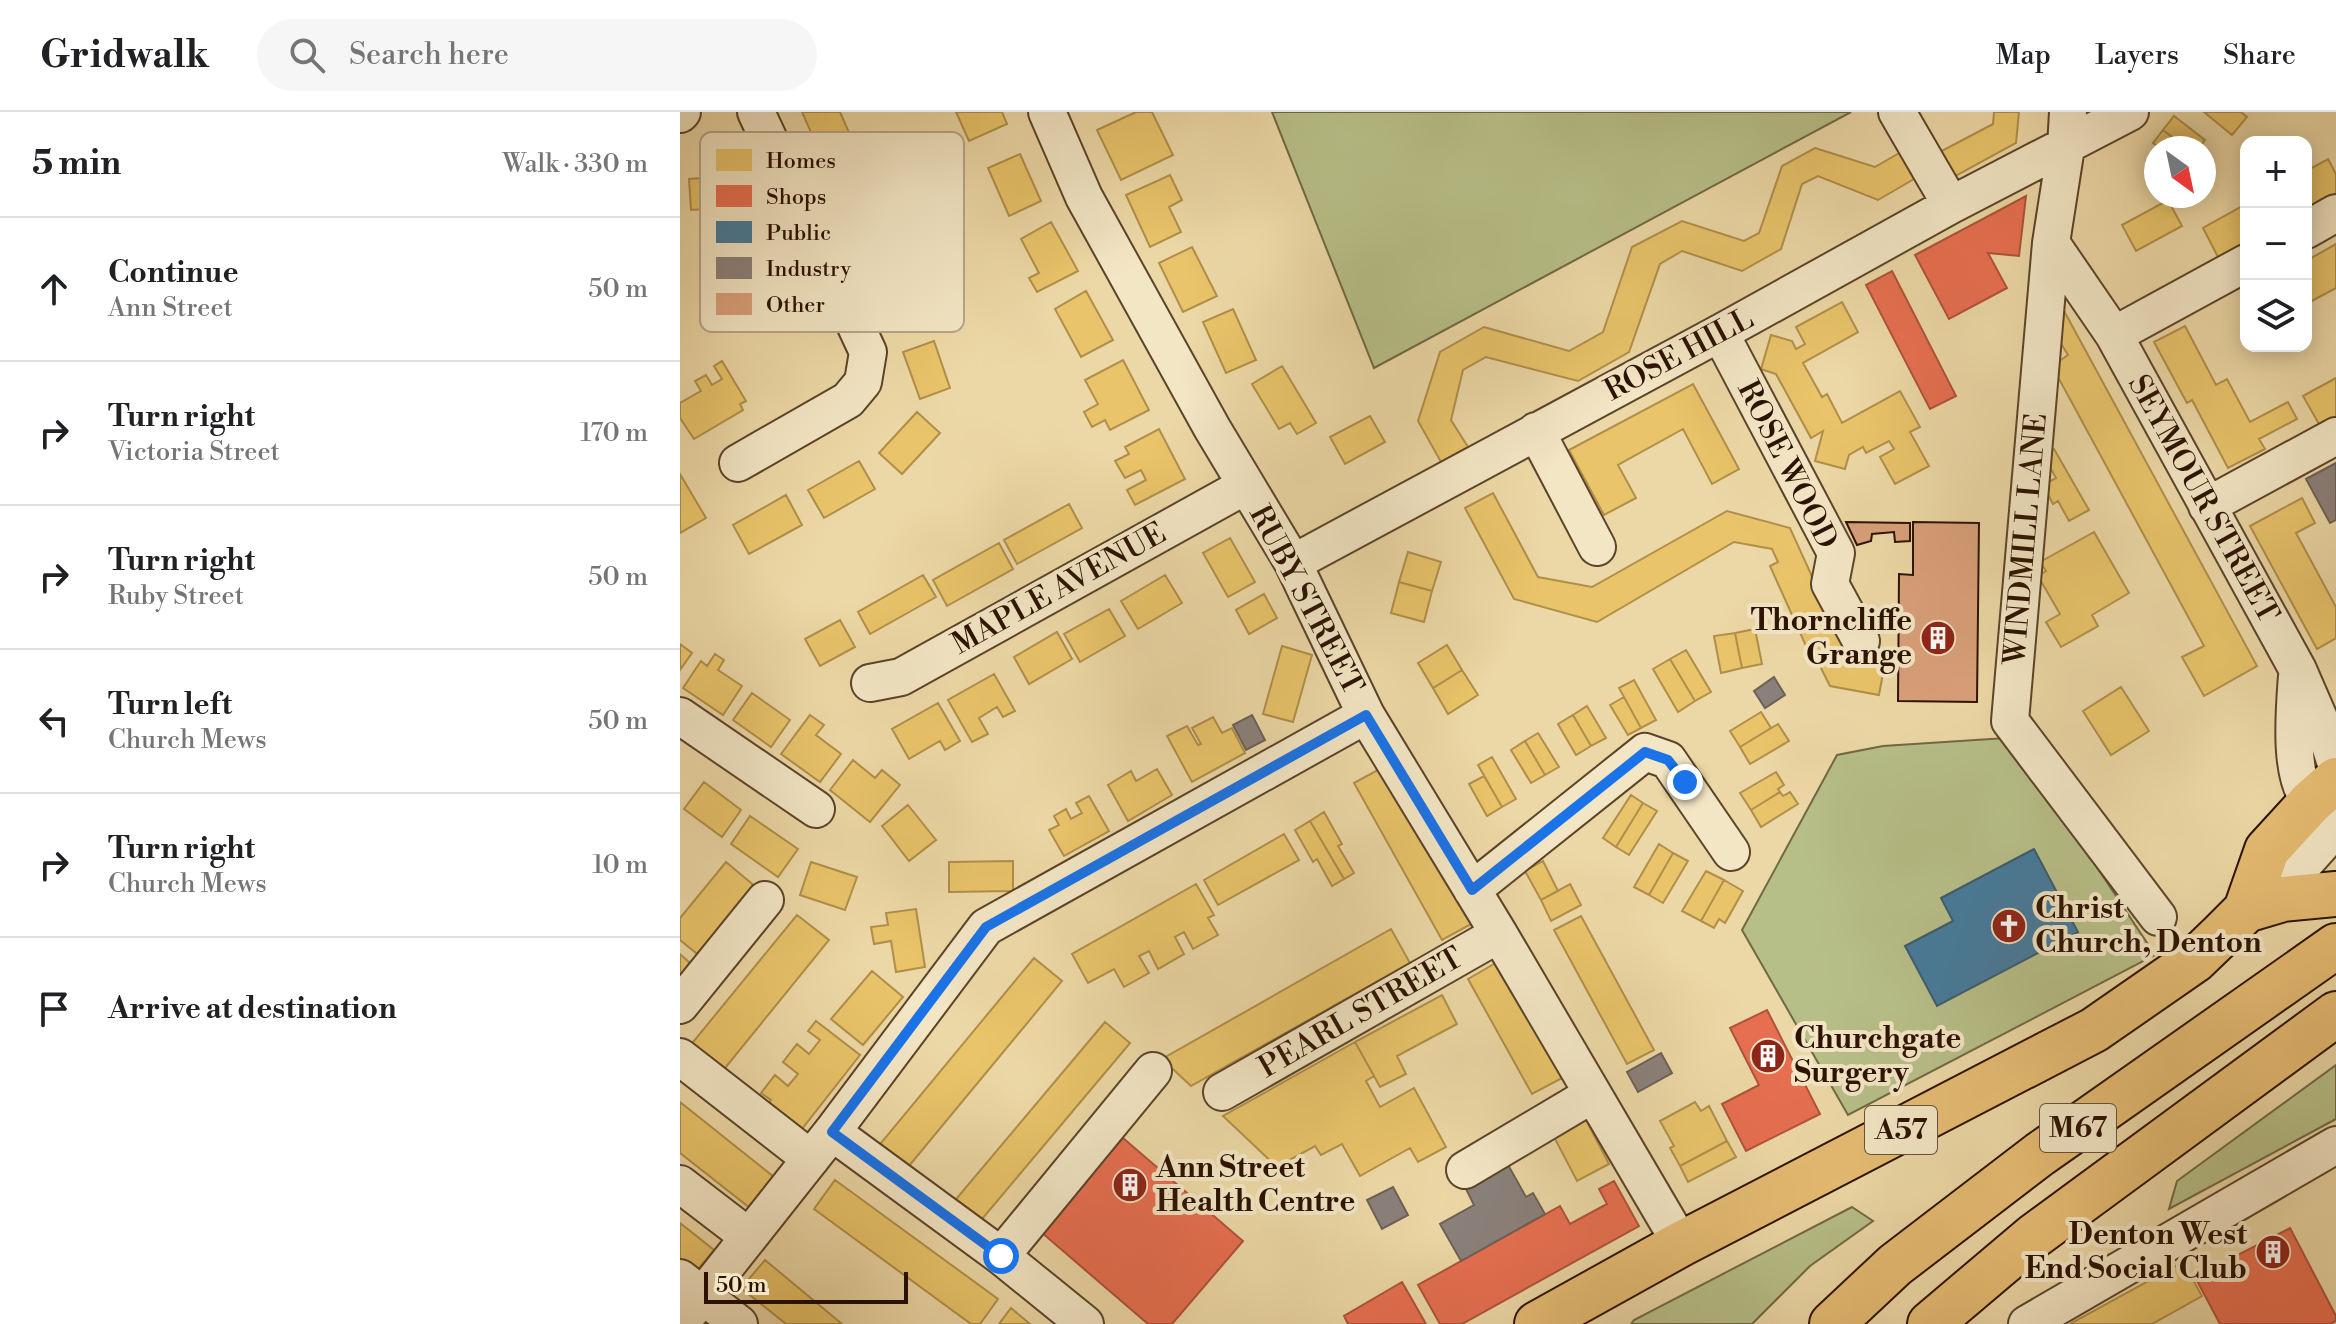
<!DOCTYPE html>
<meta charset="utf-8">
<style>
:root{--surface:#fff;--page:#f6f6f6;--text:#202124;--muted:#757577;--line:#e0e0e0}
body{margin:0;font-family:"Libre Bodoni",serif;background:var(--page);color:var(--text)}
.controls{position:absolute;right:24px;top:24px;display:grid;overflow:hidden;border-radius:16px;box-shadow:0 4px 20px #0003}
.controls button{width:72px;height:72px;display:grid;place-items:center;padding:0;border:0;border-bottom:2px solid var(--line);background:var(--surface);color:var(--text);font:40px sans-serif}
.compass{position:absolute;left:1464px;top:24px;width:72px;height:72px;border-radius:50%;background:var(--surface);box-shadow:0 4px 20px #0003;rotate:147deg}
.scale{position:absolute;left:24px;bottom:20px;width:204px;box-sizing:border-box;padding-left:8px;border:4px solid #2b1201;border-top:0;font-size:22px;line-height:28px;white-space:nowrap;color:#2b1201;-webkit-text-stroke:6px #f3e6c5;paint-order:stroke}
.stop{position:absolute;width:24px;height:24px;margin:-18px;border:6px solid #1a73e8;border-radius:50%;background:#fff}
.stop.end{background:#1a73e8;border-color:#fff;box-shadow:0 2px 8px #0008}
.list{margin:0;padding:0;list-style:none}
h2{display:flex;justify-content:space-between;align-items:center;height:104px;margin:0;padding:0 32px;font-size:34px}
h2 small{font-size:26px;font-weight:400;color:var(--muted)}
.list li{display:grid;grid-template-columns:52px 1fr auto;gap:24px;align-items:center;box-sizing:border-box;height:144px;padding:0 32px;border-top:2px solid var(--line)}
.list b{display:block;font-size:30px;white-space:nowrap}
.list p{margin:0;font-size:26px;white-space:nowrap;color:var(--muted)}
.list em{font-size:26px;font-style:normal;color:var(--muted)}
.icon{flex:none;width:44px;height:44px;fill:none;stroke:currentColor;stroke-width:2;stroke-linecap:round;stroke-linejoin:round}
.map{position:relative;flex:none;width:1656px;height:1212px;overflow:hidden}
header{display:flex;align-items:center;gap:48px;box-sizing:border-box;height:112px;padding:0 40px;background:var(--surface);border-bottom:2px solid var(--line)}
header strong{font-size:38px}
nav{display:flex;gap:44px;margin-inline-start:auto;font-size:28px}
.search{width:560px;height:72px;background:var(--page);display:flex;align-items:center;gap:20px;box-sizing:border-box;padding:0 28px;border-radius:44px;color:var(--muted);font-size:30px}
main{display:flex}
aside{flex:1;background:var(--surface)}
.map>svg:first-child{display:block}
.green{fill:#b7bf88;stroke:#716844;stroke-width:2}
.homes{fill:#e9c46a;stroke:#b08f4a;stroke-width:2}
.shops{fill:#e76f51;stroke:#af5339;stroke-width:2}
.public{fill:#457b9d;stroke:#3d5c6e;stroke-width:2}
.industry{fill:#8a817c;stroke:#6e6057;stroke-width:2}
.building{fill:#d9a07a;stroke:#2b1201;stroke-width:2}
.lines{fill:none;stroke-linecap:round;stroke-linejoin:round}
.minor-casing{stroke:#5b442a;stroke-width:40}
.major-casing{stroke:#2b1201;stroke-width:48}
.highway-casing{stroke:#2b1201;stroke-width:48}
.minor{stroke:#f3e6c5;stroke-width:36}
.major{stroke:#e6bc73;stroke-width:44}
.highway{stroke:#e6bc73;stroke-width:44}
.route{stroke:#1a73e8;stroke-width:10}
.labels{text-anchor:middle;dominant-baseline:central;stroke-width:8;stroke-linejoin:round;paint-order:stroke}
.shield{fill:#f3e6c5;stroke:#67523c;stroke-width:2}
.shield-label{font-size:28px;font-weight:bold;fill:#2b1201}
.street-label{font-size:30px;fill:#2b1201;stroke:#f3e6c5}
.poi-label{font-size:30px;font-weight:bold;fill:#2b1201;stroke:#f3e6c5;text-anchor:start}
.key{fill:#f3e6c5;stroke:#b7a68a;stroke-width:2}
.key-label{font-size:22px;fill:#2b1201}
</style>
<header>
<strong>Gridwalk</strong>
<div class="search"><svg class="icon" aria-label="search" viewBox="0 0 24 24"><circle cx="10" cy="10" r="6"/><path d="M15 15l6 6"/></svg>Search here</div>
<nav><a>Map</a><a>Layers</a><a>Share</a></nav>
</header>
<main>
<aside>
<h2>5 min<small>Walk · 330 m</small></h2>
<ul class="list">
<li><svg class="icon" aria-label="ahead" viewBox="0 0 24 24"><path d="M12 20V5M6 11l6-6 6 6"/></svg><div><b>Continue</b><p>Ann Street</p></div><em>50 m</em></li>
<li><svg class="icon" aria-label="right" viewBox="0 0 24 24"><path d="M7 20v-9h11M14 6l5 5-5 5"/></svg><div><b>Turn right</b><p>Victoria Street</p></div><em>170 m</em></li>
<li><svg class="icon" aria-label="right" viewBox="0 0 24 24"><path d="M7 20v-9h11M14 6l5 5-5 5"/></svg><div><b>Turn right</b><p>Ruby Street</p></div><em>50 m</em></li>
<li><svg class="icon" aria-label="left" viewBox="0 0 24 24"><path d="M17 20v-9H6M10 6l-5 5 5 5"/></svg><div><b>Turn left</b><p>Church Mews</p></div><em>50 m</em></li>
<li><svg class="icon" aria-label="right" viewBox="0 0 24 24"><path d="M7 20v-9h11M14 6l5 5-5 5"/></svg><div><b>Turn right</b><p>Church Mews</p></div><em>10 m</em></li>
<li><svg class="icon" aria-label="arrive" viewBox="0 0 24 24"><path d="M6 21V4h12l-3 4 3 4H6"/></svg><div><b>Arrive at destination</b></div></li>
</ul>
</aside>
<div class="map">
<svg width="1656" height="1212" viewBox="0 0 1656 1212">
<rect width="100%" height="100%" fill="#ecd8a6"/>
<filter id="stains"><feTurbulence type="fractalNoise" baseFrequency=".0025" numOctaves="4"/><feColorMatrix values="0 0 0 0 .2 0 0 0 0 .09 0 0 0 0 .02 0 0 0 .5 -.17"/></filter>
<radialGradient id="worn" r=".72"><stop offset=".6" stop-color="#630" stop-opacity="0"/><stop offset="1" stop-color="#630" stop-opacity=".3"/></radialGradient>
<path class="green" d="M592,0H1171L694,256Z
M1326,626L1391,716L1475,843L1168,1003L1062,818L1157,643L1203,634Z
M1656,953V1007L1489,1097L1497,1069Z
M1172,1095L1193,1109L1130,1154L1072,1212H951L954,1208Z"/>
<path class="homes" d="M122,0H160L179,43L147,57Z
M276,0H322L327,12L289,29Z
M456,0H472L493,43L441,68L417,18Z
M1314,0H1339L1336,31L1272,66L1258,41L1313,12Z
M1524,0H1561L1567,5L1552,23Z
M1494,4L1525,28L1519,36H1507L1483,18Z
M1483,18L1507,36H1480L1473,31Z
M1135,36L1195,55L1226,37L1241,63L1198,88L1138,64L1122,72L1101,137L1062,159L1002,139L980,152L949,240L898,269L806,245L783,258L771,308L788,335L761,350L738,309L760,240L804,215L889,239L923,220L952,135L1002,109L1064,129L1079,121L1102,54Z
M340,42L361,89L329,104L308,56Z
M1648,47L1656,62V82L1626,99V59Z
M64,63L66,94L11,98L9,67Z
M490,63L502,88L489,95L501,120L470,135L446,83Z
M1488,88L1502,114L1456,139L1442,113Z
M1566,92V132L1539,147L1523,116Z
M371,110L398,159L357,180L349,166L359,161L341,127Z
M1656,132V176L1626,192V149Z
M512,135L537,184L503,200L479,151Z
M406,179L433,228L401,245L375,197Z
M1162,190L1178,220L1123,251L1142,285L1147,282L1162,311L1220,279L1240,315L1230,320L1249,354L1215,372L1200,345L1214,337L1209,329L1186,341L1183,335L1169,343L1165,357L1135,349L1143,319L1131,326L1096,262L1081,257L1091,223L1112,229L1116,237L1125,232L1116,215Z
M553,197L576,248L546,261L523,210Z
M1383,197L1577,554L1524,584L1502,545L1524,534L1372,254L1388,243L1380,230Z
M1505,214L1536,273L1547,267L1570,310L1608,290L1617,307L1579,327L1585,337L1548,356L1512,288L1507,291L1474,230Z
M254,229L270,276L240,287L223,240Z
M443,248L469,298L430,318L425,308L412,315L404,300L418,292L405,268Z
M42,249L66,289L60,292L63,298L14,327L0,306V291L21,279L15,269L26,263L32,273L42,267L34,254Z
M602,254L636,311L617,322L610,311L599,317L572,272Z
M1656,266V305L1640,314L1623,284Z
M1013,272L1059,357L1032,372L1003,317L938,353L956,386L924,403L889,338Z
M237,300L260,321L222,362L199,341Z
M690,304L705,330L665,352L650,325Z
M479,317L505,367L455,393L447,378L466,368L461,358L445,366L435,349L449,342L445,335Z
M1374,337L1409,398L1389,409L1378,389L1373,392L1363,373L1376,366L1363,343Z
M179,349L195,377L144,406L128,378Z
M0,362L26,406L0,421Z
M813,381L858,465L912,475L1047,399L1110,416L1171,550L1204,556L1199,583L1150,574L1139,552L1135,554L1090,454L1098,450L1092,437L1054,430L917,510L834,487L785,396Z
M106,383L122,413L69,442L53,413Z
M1622,386L1635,411L1616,421L1656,495V526L1637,537L1570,414Z
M389,392L402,416L337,452L324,428Z
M1414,420L1449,481L1412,503L1418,514L1381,535L1366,510L1380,502L1358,464L1366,459L1360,450Z
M550,426L575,470L548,485L523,441Z
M319,431L333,457L267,494L253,468Z
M728,440L761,450L752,479L719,470Z
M243,463L256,485L190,522L178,500Z
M485,463L502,491L458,517L441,489Z
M719,470L752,479L744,510L711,501Z
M584,482L597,506L569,522L556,498Z
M429,497L445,524L400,550L384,522Z
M160,508L175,535L140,554L125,527Z
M1075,517L1082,552L1062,556L1055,521Z
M377,520L392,547L349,572L334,545Z
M1055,521L1062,556L1041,561L1034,524Z
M0,532L12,541L0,558Z
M767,533L782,558L753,576L738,551Z
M602,534L632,543L613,610L583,602Z
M1006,538L1031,580L1015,589L990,547Z
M35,542L44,548L38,558L62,574L43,603L3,576L21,549L27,554Z
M990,547L1015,589L998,600L973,557Z
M782,558L798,583L768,602L753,576Z
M314,562L335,599L323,605L317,595L299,606L308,622L292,630L268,588Z
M954,568L976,608L961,616L939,576Z
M1441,575L1469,619L1431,643L1403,599Z
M72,581L110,608L91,635L53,608Z
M944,585L961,616L948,623L930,593Z
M258,591L280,629L265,638L260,629L229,647L212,617Z
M907,594L926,626L911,634L893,603Z
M1081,600L1091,616L1060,635L1050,619Z
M130,603L144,613L136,623L161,642L140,670L101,642Z
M893,603L911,634L896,643L878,612Z
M533,605L542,621L552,616L565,641L512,670L487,624L507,614L518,633L521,632L512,616Z
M1098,612L1109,629L1070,652L1060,635Z
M858,621L879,655L865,663L845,629Z
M845,629L865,663L851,671L831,638Z
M812,645L836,687L822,695L798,653Z
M173,648L195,666L202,658L220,673L190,710L150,678Z
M705,654L793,811L762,828L674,671Z
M477,657L492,683L448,709L428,673L451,659L456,669Z
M1096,660L1104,673L1098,677L1100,680L1071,698L1060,681Z
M804,664L822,695L807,704L789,672Z
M24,670L61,698L42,725L4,697Z
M1100,680L1103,684L1110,680L1118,692L1081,715L1071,698Z
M951,683L963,691L936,735L923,726Z
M409,684L429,719L384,744L369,718L379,713L374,704L386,697L391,707L402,701L396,691Z
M963,691L977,699L949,743L936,735Z
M228,693L256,728L229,749L202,714Z
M644,700L662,732L658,734L674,761L664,767L630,709Z
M70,704L118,737L98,765L51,732Z
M630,709L664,767L652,774L637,747L633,750L615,718Z
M604,722L619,748L538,793L524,768Z
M979,732L993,741L969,783L954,775Z
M993,741L1008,749L983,791L969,783Z
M333,749V779L269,780V750Z
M863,749L878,779L861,788L845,759Z
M46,750L77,776L21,845L0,828V806Z
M131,750L177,765L165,798L120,783Z
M1026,759L1044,768L1021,809L1002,799Z
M1044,768L1063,779L1045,811L1039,807L1034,816L1021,809Z
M516,772L534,803L528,806L538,823L513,837L504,820L495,825L504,842L478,857L469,839L459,844L469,861L444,875L434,857L408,871L392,842Z
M890,772L901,793L871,809L861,788Z
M236,797L245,855L216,860L211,829L194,832L191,815L208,813L206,801Z
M117,803L149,828L41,961L9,935Z
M901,804L974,938L947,952L874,818Z
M711,817L730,851L511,974L482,947Z
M0,842L20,860L0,883Z
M354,846L382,869L224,1060L196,1037Z
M819,849L884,965L852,982L788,867Z
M192,859L223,885L183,933L151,907Z
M762,883L777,912L717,944L726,962L700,975L675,930Z
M136,909L180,943L118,1022L85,996L91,988L81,981L95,963L108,974L118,962L103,950L117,932L129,942L140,928L128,919Z
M425,910L450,931L297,1113L272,1092Z
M675,930L694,964L686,969L700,995L734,976L766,1035L738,1050L730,1036L680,1064L662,1032L641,1043L635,1034L597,1055L543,1004Z
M0,990L94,1065L70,1096L0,1041Z
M1015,990L1021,999L1029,994L1047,1029L1000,1054L990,1036L994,1034L980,1009Z
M905,1006L929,1052L897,1069L873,1023Z
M1047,1029L1056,1045L1008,1070L1000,1054Z
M155,1068L318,1187L300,1212H291L134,1097Z
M0,1111L34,1138L14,1162L0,1150Z
M85,1148L162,1212H106L61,1176Z
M1503,1150L1522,1184L1472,1212H1390Z
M331,1196L350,1212H319Z"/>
<path class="shops" d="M1346,84L1339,144L1308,141L1327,176L1269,207L1235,143Z
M1212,159L1276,284L1250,297L1186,173Z
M1087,898L1140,1002L1066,1039L1042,992L1079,973L1050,916Z
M443,1026L563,1129L492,1212H468L361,1120Z
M934,1069L959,1114L782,1212H760L738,1173L880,1094L890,1112L927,1092L919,1077Z
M1610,1116L1656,1204V1209L1650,1212H1540L1515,1165Z
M722,1170L746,1212H668L664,1204Z"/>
<path class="public" d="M1354,737L1398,820L1257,894L1225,834L1273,809L1261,786Z"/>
<path class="industry" d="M1656,351V408L1650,411L1626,367Z
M1094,565L1105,583L1085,596L1074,579Z
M572,603L585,628L566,638L553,613Z
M981,941L992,961L958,980L947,960Z
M827,1051L846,1085L853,1081L865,1102L781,1149L760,1112L794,1093L785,1075Z
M713,1075L728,1103L702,1117L687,1088Z"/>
<path class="building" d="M1166,410L1230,411V429L1215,430L1214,420L1192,422L1191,429L1177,433Z
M1233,410L1299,411L1297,590L1218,589L1219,462L1233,463Z"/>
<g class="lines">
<defs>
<path id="minor" d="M367,0L404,85L532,316L613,451L686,603L819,822L1001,1132
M1217,0L1271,93
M1388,0L1386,35L1371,131L1330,609L1478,805
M0,2L2,0
M1626,118L1656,101
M1371,131L1434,223L1618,558L1648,627L1656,652
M1040,221L1156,441L1150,472L1181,529
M1434,223L1566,151
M856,319L917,435
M58,351L168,288L183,270L188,240L76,0
M1527,394L1656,324
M613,451L1040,221L1271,93L1450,0
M1617,564C1615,592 1607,671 1633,691C1639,695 1649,697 1656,700
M190,571L221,565L565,374
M0,604L136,697
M792,778L965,640L988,648L1051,740
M1589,791L1656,716
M0,893L85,788
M0,945L131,1047
M542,980L819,822
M152,1020L321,1144L405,1212
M785,1058L913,982
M0,1072L69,1125
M321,1144L473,959
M0,1166L59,1212
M0,1212L152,1020L306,815L686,603
M1347,1212L1656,1033"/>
<path id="major" d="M1566,798L1603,787L1656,782
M857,1212L1001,1132L1414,918L1515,848L1541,823L1566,798L1587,738L1631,690L1656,668"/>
<path id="highway" d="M1152,1212L1215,1153L1360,1042L1656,834
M1250,1212L1354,1124L1656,902"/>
</defs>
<use href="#minor" class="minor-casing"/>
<use href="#major" class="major-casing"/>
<use href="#highway" class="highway-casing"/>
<use href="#minor" class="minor"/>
<use href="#major" class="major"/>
<use href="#highway" class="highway"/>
</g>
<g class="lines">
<path class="route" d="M321,1144L152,1020L306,815L686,603L792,778L965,640L988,648L1005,670"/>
</g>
<defs>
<symbol id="building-disc" viewBox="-11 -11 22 22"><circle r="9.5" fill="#8f2418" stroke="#f3e6c5"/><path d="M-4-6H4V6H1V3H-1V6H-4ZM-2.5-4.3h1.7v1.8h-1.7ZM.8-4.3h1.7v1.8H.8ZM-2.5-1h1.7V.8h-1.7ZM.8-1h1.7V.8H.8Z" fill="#fff"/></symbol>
<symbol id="church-disc" viewBox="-11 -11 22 22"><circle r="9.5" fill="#8f2418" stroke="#f3e6c5"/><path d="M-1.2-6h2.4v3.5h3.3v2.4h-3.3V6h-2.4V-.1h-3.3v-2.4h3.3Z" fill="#fff"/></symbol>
</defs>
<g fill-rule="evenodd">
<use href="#building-disc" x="1238" y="506" width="40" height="40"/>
<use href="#church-disc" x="1309" y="794" width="40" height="40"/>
<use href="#building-disc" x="1068" y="924" width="40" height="40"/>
<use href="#building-disc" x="430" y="1053" width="40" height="40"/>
<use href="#building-disc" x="1573" y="1120" width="40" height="40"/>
</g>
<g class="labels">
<g class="shield">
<rect x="1360" y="992" width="76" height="48" rx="6"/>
<rect x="1185" y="994" width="72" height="48" rx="6"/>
</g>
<g class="shield-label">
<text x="1398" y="1016">M67</text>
<text x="1221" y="1018">A57</text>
</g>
<g class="street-label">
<text transform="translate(999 243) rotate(-28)">ROSE HILL</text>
<text transform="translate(1107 353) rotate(63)">ROSE WOOD</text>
<text transform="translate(1523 387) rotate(61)">SEYMOUR STREET</text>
<text transform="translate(1346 427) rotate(-85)">WINDMILL LANE</text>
<text transform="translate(379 477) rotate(-29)">MAPLE AVENUE</text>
<text transform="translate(626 488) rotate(62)">RUBY STREET</text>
<text transform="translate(681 901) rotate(-30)">PEARL STREET</text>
</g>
<g class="poi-label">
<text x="1232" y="509" text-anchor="end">Thorncliffe<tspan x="1232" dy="34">Grange</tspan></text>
<text x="1355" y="797">Christ<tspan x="1355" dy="34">Church, Denton</tspan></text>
<text x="1114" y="927">Churchgate<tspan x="1114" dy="34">Surgery</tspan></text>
<text x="476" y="1056">Ann Street<tspan x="476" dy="34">Health Centre</tspan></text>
<text x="1567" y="1123" text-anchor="end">Denton West<tspan x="1567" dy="34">End Social Club</tspan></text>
</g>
</g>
<rect x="20" y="20" width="264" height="200" rx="12" class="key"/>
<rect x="36" y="37" width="36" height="22" fill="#e9c46a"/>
<rect x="36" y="73" width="36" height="22" fill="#e76f51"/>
<rect x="36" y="109" width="36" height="22" fill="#457b9d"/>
<rect x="36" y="145" width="36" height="22" fill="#8a817c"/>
<rect x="36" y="181" width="36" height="22" fill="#d9a07a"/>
<g class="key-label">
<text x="86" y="56">Homes</text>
<text x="86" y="92">Shops</text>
<text x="86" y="128">Public</text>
<text x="86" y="164">Industry</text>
<text x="86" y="200">Other</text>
</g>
<rect width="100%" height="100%" filter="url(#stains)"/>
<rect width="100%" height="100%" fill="url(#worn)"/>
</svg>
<div class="controls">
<button>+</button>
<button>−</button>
<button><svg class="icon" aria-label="layers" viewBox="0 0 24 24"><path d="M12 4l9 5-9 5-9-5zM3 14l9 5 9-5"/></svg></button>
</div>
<svg class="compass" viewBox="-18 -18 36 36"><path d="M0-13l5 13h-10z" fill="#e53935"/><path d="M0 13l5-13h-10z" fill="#757577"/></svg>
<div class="scale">50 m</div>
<div class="stop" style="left:321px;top:1144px"></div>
<div class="stop end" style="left:1005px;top:670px"></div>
</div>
</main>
